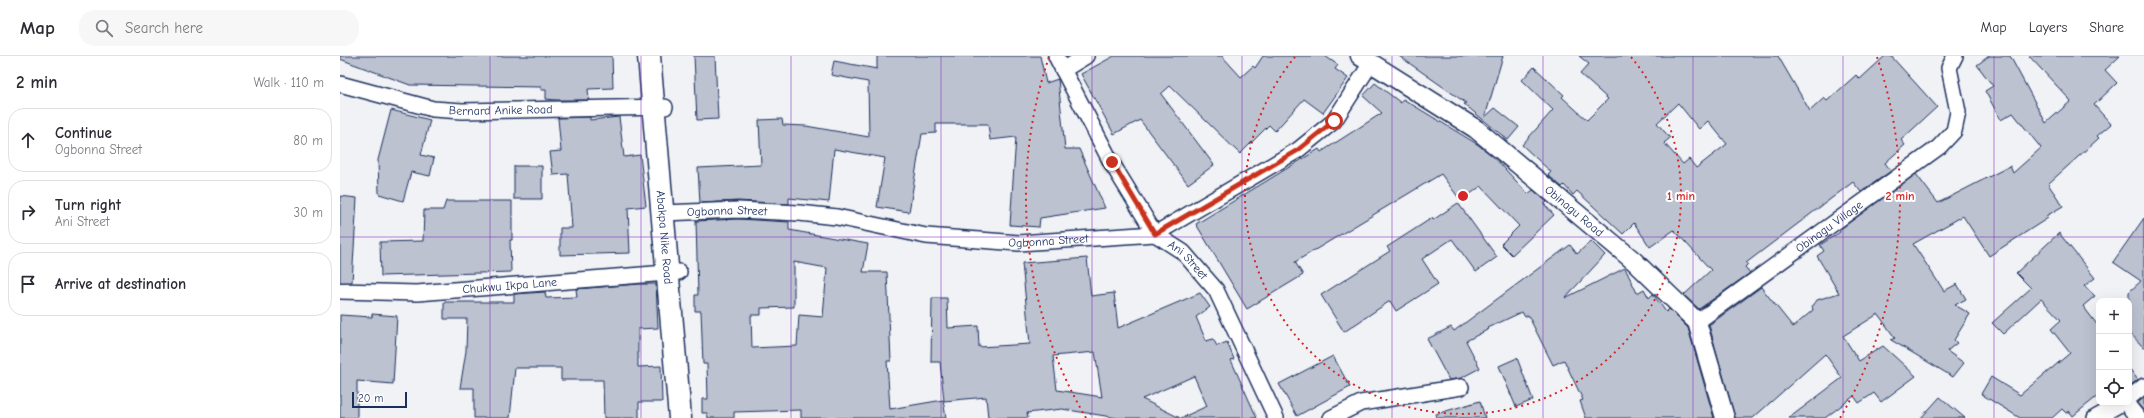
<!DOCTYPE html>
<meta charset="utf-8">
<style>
:root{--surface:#fff;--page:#f7f7f7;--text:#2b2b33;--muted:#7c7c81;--line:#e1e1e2}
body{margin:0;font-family:"Comic Neue",sans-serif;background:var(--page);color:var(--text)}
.controls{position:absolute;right:12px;bottom:12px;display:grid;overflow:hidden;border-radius:8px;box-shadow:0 4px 16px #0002}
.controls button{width:36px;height:36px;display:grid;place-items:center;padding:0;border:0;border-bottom:1px solid var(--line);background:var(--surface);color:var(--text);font:20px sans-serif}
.scale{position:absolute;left:12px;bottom:10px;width:55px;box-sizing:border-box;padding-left:4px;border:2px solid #1b2f5e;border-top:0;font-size:11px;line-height:14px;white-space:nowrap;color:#1b2f5e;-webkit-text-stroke:3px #fff;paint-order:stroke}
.stop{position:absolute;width:12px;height:12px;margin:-9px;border:3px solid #c8321e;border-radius:50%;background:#fff}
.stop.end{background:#c8321e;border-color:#fff;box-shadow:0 1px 4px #0008}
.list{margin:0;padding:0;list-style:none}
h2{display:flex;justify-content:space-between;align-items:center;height:52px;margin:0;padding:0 16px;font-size:17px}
h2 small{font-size:13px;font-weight:400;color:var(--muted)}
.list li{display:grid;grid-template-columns:26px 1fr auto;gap:12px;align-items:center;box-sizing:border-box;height:64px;margin:0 8px 8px;padding:0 8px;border:1px solid var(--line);border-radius:16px}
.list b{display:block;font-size:15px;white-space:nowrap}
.list p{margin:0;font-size:13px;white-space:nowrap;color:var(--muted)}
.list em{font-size:13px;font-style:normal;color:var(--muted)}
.icon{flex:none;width:22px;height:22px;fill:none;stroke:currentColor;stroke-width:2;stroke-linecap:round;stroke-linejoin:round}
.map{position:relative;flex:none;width:1804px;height:362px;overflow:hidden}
header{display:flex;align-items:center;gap:24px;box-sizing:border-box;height:56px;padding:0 20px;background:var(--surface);border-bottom:1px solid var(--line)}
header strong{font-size:19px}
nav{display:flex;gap:22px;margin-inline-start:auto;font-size:14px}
.search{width:280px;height:36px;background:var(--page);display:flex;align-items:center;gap:10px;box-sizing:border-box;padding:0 14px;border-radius:16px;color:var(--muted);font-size:15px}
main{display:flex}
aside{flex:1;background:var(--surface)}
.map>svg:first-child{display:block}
.building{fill:#bcc2d0;stroke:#1b2f5e;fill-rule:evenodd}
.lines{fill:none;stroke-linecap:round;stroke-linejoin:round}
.minor-casing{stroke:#1b2f5e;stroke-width:18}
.tertiary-casing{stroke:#1b2f5e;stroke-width:21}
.primary-casing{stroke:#1b2f5e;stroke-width:25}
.minor{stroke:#fff;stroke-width:15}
.tertiary{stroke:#fff;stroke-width:18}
.primary{stroke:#fff;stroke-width:22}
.route{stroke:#c8321e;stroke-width:5}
.grid{fill:none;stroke:#7b2cbf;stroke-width:1;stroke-opacity:0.55}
.ring{fill:none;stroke:#d62828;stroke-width:2;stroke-dasharray:2 4}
.labels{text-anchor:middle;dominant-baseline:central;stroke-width:4;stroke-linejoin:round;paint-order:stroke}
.street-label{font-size:12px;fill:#1b2f5e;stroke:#fff}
.centre{fill:#d62828;stroke:#fff;stroke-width:2}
.ring-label{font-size:12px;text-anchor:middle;font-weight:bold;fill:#d62828;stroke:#fff;stroke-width:4;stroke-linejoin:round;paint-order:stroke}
</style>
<header>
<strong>Map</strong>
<div class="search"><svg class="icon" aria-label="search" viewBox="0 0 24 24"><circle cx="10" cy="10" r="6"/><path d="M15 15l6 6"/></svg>Search here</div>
<nav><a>Map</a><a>Layers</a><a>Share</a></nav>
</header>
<main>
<aside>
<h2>2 min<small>Walk · 110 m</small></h2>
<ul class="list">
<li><svg class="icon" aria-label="ahead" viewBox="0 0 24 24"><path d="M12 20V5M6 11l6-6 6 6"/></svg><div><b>Continue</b><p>Ogbonna Street</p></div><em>80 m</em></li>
<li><svg class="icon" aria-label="right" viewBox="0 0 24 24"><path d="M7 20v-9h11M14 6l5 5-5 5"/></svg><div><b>Turn right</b><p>Ani Street</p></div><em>30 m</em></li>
<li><svg class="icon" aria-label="arrive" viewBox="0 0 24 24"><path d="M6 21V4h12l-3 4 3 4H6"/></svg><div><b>Arrive at destination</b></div></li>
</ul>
</aside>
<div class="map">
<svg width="1804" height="362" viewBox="0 0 1804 362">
<rect width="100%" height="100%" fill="#f1f2f5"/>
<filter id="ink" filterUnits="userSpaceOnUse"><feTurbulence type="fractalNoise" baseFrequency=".025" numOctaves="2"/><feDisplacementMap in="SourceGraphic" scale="8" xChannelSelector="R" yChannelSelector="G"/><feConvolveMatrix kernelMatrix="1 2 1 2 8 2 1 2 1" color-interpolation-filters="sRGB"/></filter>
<g filter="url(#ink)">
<path class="building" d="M0,0H272L273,32L248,33L249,44H216L206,43V34H201V31L70,29L0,3Z
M354,0H375L378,63L357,64Z
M537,0H700L706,27L718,23L725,93H739L765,152L700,162L699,171L670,169L676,81L650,84L648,68H596V77L582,78L569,156L537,151L545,102L494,93L489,146L449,142V148L398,145L360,147L358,112L421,109L419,64L442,63L443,69L466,70L529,81L528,26L491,19L494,5L537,13Z
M774,0H882L901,21L913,10L915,12L923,0H985L998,9L995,13L1008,22L983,57L964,43L935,75L929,69L900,98L830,30L821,38L874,109L848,128L800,64L774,78L741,18Z
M1059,0H1163L1145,61L1155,52L1179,71L1168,84L1124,48L1126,47Z
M1239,0H1438L1470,55L1484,42L1487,45L1516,19L1520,23L1545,0H1551L1597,51L1561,84L1565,89L1545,107L1551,115L1521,136L1513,126L1406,207L1408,208L1405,211L1410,217L1359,253L1344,239L1371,214L1334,174L1310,191L1294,167L1283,178L1237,135L1233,139L1224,129L1222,131L1208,119L1211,116L1182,89L1213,54L1182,24L1194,11L1224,39L1222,41L1247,64L1268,43L1240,18L1249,8ZM1338,47L1359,73L1368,65L1387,88L1356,112L1349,103L1343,108L1324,87L1330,82L1317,67Z
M1649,0H1670L1706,67L1731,45L1689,0H1780L1765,14L1777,27L1754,49L1771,68L1757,80L1759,82L1708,128L1723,150L1706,160L1708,162L1649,200L1623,160L1573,188L1604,235L1617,228L1626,243L1615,249L1630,258L1614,284L1617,287L1607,295L1624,307L1613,321L1551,284L1555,282L1538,258L1503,280L1519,305L1543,290L1576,320L1541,346L1534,337L1519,347L1514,340L1485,362H1449L1502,322L1485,298L1413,362H1395L1369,269L1421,231L1453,271L1473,254L1472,251L1477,244L1499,237L1477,200L1484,195L1480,189L1500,176L1499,174L1576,118L1598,147L1670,110L1673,117L1701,92L1673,57L1661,64L1645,35L1653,30L1637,9Z
M1035,27L1061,47L1063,43L1137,88L1154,101L1188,138L1193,134L1207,146L1204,148L1214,159L1172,199L1161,188L1179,170L1141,130L1121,145L1101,118L955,206L963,219L907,253L856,168L979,93L981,96L1042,57L1023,40Z
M51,54L90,64L81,99L94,102L90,120L71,116L63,145L39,138L38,104Z
M250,61V64L279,61L284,101L300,99L306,150L288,152L290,197L220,199V172H232L228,118L213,119L210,96L221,95L218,62Z
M174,110H202V143H174Z
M0,140L17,142L12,226H0Z
M106,145H172V184H170L171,216L41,220L40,186L83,185L84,154H103Z
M1118,147L1157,201L1136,216L1112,183L1082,203L1098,228L1056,255L1050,245L1004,276L981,239L1050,195L1047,191L1092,162L1093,164Z
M1804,162V292L1789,276V236L1801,225L1773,206Z
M398,163L449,166V174L528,188L523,216H547L551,305H547L550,353L603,344L606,362H461V354L394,356V362H368L367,357H362V343H368L367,308H363L361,255H355V239H358L356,165ZM454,206L487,212L483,261L459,259L457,290L412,292L411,259H421V252L454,251Z
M1719,177L1755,222L1744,230L1755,240L1743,250L1759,271V339L1733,360L1729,355L1726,357L1722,353L1712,362H1680L1641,338L1651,321L1680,339L1730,297L1711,273L1721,264L1701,243L1663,278L1652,267L1691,232L1676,217Z
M1251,185L1265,199L1225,242L1285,212L1297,237L1304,233L1309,242L1313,238L1326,256L1329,253L1348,272L1374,362H1246L1240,345L1243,344L1224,304L1213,309L1188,259L1185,261L1182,256L1148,272L1149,273L1126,285L1140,312L1121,322L1109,324L1087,283L1111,271L1114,275L1230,189L1237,198Z
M747,202L751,240L774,237L778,272L860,237L870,251L856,261L866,285L873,283L877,290L887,286L894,303L891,304L917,362H841L867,350L854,320L802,343L840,362H778L722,353L687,357L688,362H648L646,341L604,345L600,306H591L592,242H607L608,272L638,270L639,291L690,288L682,207ZM755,296L762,341L717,334L713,300Z
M299,228H316L318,272L298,273V311L321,310L322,346H299V362H264L263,324H221V312H175L170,362H134V332H120L126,295L127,263H104V246H174V238L205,236L206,242L237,241L236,233Z
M32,258L57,260L53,328L17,325V362H0V259L32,261Z
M993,300L1010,331L957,360L939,328Z
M1177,302L1193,344L1176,351L1159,310Z
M1789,312L1798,324L1789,330Z
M1600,341L1625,362H1581Z
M1804,342V355L1797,347Z
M1140,345L1145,362H1097L1096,358Z"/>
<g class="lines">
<defs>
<g id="minor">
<path id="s1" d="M716,0L771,106L815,178L843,196L876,234L936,362"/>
<path d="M723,14L746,0"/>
<path id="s2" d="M0,28L93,53L122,55L325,51"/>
<path id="s3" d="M323,157L398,154L459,157L497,161L586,180L679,187L815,178L958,94L994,65L1031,7"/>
<path id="s4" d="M0,235L77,237L339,216"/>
<path id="s5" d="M1357,266L1599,91L1614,75L1618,56L1609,12L1615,0"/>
<path d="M1789,342L1804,330"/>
<path d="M1786,347L1798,362"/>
<path d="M991,362L1021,347L1121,331"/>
<path d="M1755,362L1782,347"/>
</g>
<g id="tertiary">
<path id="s6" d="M1020,0L1136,73L1294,205L1357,266L1385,362"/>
</g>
<g id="primary">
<path id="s7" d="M309,0L340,362"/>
</g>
</defs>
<use href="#minor" class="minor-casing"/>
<use href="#tertiary" class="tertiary-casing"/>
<use href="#primary" class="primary-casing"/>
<use href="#minor" class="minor"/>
<use href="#tertiary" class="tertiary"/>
<use href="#primary" class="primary"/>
</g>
</g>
<g class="lines" filter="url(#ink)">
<path class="route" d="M772,106L815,178L958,94L994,65"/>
</g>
<path class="grid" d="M150,0V362M301,0V362M451,0V362M601,0V362M752,0V362M902,0V362M1052,0V362M1203,0V362M1353,0V362M1503,0V362M1654,0V362M0,181H1804"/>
<g class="ring">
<path d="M1291 1A218 218 0 1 1 955 1"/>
<path d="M746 362A437 437 0 0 1 709 1M1537 1A437 437 0 0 1 1500 362"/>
</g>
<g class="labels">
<g class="street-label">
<text stroke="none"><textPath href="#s2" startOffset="164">Bernard Anike Road</textPath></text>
<text stroke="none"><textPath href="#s6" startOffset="265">Obinagu Road</textPath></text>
<text stroke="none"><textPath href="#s3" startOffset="64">Ogbonna Street</textPath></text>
<text stroke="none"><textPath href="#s5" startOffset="163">Obinagu Village</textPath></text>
<text stroke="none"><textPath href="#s7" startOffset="182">Abakpa Nike Road</textPath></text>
<text stroke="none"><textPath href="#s3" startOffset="388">Ogbonna Street</textPath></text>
<text stroke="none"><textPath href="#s1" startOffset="246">Ani Street</textPath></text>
<text stroke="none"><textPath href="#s4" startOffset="170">Chukwu Ikpa Lane</textPath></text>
</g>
</g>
<circle cx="1123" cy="140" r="6" class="centre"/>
<g class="ring-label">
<text x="1341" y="144">1 min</text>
<text x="1560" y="144">2 min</text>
</g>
</svg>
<div class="controls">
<button>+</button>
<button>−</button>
<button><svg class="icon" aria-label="locate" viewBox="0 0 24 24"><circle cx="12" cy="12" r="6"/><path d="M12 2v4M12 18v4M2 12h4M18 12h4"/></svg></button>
</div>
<div class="scale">20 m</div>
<div class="stop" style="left:994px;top:65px"></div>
<div class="stop end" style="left:772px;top:106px"></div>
</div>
</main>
